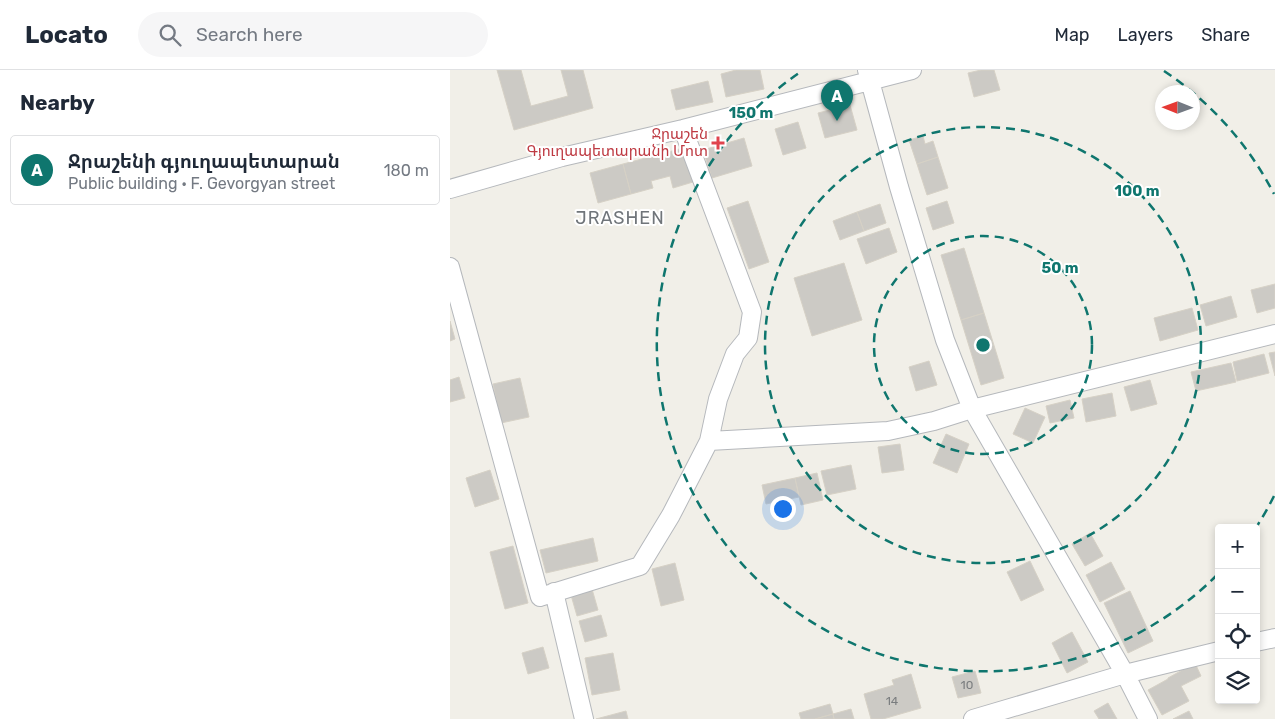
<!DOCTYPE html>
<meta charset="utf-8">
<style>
:root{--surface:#fff;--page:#f6f6f7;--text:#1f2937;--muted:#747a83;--line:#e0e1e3;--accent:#0f766e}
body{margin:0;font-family:Rubik,"Noto Sans Armenian",sans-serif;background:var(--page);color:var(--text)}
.controls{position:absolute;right:15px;bottom:15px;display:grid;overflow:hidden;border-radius:5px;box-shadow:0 2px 8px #0003}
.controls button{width:45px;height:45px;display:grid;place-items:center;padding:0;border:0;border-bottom:1px solid var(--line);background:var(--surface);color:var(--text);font:25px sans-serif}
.compass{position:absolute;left:705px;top:15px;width:45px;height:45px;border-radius:50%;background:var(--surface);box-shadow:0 2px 8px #0003;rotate:271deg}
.you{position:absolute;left:332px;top:438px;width:18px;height:18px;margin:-12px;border:4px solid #fff;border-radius:50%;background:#1a73e8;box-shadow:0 0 0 8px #1a73e833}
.badge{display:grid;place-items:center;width:32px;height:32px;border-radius:50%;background:var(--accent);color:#fff;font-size:16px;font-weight:700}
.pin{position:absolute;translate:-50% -41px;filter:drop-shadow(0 1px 2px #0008)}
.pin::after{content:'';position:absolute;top:26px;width:18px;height:15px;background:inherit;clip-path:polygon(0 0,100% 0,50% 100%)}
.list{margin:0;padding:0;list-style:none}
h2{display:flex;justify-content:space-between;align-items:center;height:65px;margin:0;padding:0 20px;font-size:21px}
h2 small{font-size:16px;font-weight:400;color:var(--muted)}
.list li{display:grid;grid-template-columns:32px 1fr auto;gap:15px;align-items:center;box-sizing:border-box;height:70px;margin:0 10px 10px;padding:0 10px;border:1px solid var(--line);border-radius:5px}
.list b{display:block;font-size:19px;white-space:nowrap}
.list p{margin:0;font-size:16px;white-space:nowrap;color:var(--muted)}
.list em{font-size:16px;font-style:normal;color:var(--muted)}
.icon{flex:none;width:28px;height:28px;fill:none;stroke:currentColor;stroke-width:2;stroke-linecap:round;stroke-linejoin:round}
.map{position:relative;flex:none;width:825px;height:649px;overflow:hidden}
header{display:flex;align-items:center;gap:30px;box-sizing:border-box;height:70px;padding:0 25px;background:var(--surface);border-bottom:1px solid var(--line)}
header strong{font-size:24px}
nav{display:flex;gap:28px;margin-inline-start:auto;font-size:18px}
.search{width:350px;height:45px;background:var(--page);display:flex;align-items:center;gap:12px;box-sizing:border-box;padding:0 18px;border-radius:28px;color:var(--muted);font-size:19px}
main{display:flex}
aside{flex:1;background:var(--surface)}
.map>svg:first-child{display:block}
.building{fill:#cccac5;stroke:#d6d1c6}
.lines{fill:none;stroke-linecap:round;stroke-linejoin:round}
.minor-casing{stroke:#b5b8bc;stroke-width:20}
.minor{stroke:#fff;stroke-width:18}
.ring{fill:none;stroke:#0f766e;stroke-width:2.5;stroke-dasharray:9 6}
.health-dot{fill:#e0444e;stroke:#fff;stroke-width:2}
.labels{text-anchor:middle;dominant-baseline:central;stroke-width:4;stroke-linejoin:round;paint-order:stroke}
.number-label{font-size:12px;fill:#7a7d7f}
.health-label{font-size:15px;fill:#be3a42;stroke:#fff;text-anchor:end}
.quarter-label{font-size:18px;letter-spacing:1px;fill:#70757a;stroke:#fff}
.centre{fill:#0f766e;stroke:#fff;stroke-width:2.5}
.ring-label{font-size:15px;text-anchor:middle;font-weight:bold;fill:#0f766e;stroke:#fff;stroke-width:4;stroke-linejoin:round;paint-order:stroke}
</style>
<header>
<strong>Locato</strong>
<div class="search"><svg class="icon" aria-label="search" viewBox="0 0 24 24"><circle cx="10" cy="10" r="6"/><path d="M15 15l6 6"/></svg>Search here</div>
<nav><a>Map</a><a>Layers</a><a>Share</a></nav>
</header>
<main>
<aside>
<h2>Nearby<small></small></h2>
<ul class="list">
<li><span class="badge">A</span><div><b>Ջրաշենի գյուղապետարան</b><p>Public building · F. Gevorgyan street</p></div><em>180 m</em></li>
</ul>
</aside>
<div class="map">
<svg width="825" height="649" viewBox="0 0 825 649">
<rect width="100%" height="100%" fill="#f1efe8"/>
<path class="building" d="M47,0H71L81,36L118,26L111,0H133L143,38L64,60Z
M286,0H310L314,19L276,27L271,4Z
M531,0H544L550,20L524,27L518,3Z
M258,11L263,32L226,40L221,20Z
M400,35L407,60L375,68L368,43Z
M348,52L356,78L333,85L325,59Z
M473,66L475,74L483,71L488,87L467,94L459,70Z
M294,68L302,96L262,108L253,80Z
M233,78L243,112L223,118L220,106L201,111L203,118L181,124L173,94Z
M488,87L498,118L477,125L467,94Z
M173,94L181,124L148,133L140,103Z
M298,131L319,192L299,199L277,138Z
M497,131L504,153L483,160L476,138Z
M430,134L436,153L414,161L407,142Z
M407,142L414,161L390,170L383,151Z
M439,158L447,182L416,194L407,169Z
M514,178L534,243L511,250L491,185Z
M394,193L412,250L362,266L344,208Z
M825,214V238L807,243L801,220Z
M781,226L787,247L756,256L750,235Z
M742,238L748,260L710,271L704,248Z
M534,243L554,308L531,315L511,250Z
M0,251L5,269L0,271Z
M825,282V306L819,283Z
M814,284L819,303L787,311L783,292Z
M479,291L487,315L466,321L459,297Z
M781,293L786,312L746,321L741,302Z
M9,307L15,328L0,332V310Z
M70,308L79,347L51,353L43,314Z
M700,310L707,334L681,341L674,317Z
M662,323L666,346L636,352L632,329Z
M620,330L624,348L600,353L596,336Z
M575,338L595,347L583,373L563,364Z
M496,364L519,374L507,403L483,393Z
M450,374L454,400L432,403L428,377Z
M401,395L406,419L377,425L371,401Z
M40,400L49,429L25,437L16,408Z
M367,403L373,430L351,435L345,408Z
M345,408L349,427L316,434L312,415Z
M640,463L653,486L635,496L622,474Z
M143,468L148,491L96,503L90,480Z
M63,476L78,533L55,539L40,482Z
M580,491L594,520L571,531L557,502Z
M661,492L675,519L650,532L636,505Z
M225,493L234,530L211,536L202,499Z
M142,519L148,540L127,546L121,525Z
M680,521L703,571L678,583L654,533Z
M151,545L157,566L135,572L129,551Z
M622,562L638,592L617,603L602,573Z
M93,577L99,598L78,604L72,583Z
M163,583L170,620L142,625L135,588Z
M745,593L751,606L731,616L739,631L712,645L698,620L718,609V608Z
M525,601L531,623L508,628L502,607Z
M461,604L471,638L433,649H421L414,624L444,615L442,610Z
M658,633L667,649H649L644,641Z
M380,634L383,644L365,649H351L349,643Z
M401,639L404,649H384L383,644Z
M176,641L178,649H146Z
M739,641L743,649H723Z
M383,644L384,649H365Z"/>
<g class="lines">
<defs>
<path id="minor" d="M417,0L449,117L495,270L522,339L675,604L698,649
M0,119L112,87L233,59L462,0
M0,197L90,527L190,496L221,445L259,371L268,329L285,284L298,268L302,242L233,59
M259,371L438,361L484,351L522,339L825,264
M104,522L134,649
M806,572L825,568
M523,649L675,604L769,581"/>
</defs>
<use href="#minor" class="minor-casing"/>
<use href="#minor" class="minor"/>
</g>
<g class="ring">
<circle cx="533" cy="275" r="109"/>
<circle cx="533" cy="275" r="218"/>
<path d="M824 426A328 328 0 0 1 807 456M767 505A328 328 0 1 1 352 1M714 1A328 328 0 0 1 824 124"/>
</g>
<path class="health-dot" d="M265.5 65.5h5v5h5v5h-5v5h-5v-5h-5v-5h5z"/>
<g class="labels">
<g class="number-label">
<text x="517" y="615">10</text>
<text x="442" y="631">14</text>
</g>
<g class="health-label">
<text x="258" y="64">Ջրաշեն<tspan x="258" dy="17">Գյուղապետարանի Մոտ</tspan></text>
</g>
<g class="quarter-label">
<text x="170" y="148">JRASHEN</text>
</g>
</g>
<circle cx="533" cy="275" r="8" class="centre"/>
<g class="ring-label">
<text x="301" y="48">150 m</text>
<text x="687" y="126">100 m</text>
<text x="610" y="203">50 m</text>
</g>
</svg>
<div class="controls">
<button>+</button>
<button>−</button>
<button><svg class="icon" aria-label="locate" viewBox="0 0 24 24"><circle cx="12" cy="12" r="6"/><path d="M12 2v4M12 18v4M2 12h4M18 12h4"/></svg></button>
<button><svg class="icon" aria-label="layers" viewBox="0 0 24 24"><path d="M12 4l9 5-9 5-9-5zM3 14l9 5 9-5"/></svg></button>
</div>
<svg class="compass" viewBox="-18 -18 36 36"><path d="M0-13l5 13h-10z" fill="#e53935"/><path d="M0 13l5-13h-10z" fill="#747a83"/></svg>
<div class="you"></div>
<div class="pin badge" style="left:387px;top:51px">A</div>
</div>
</main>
